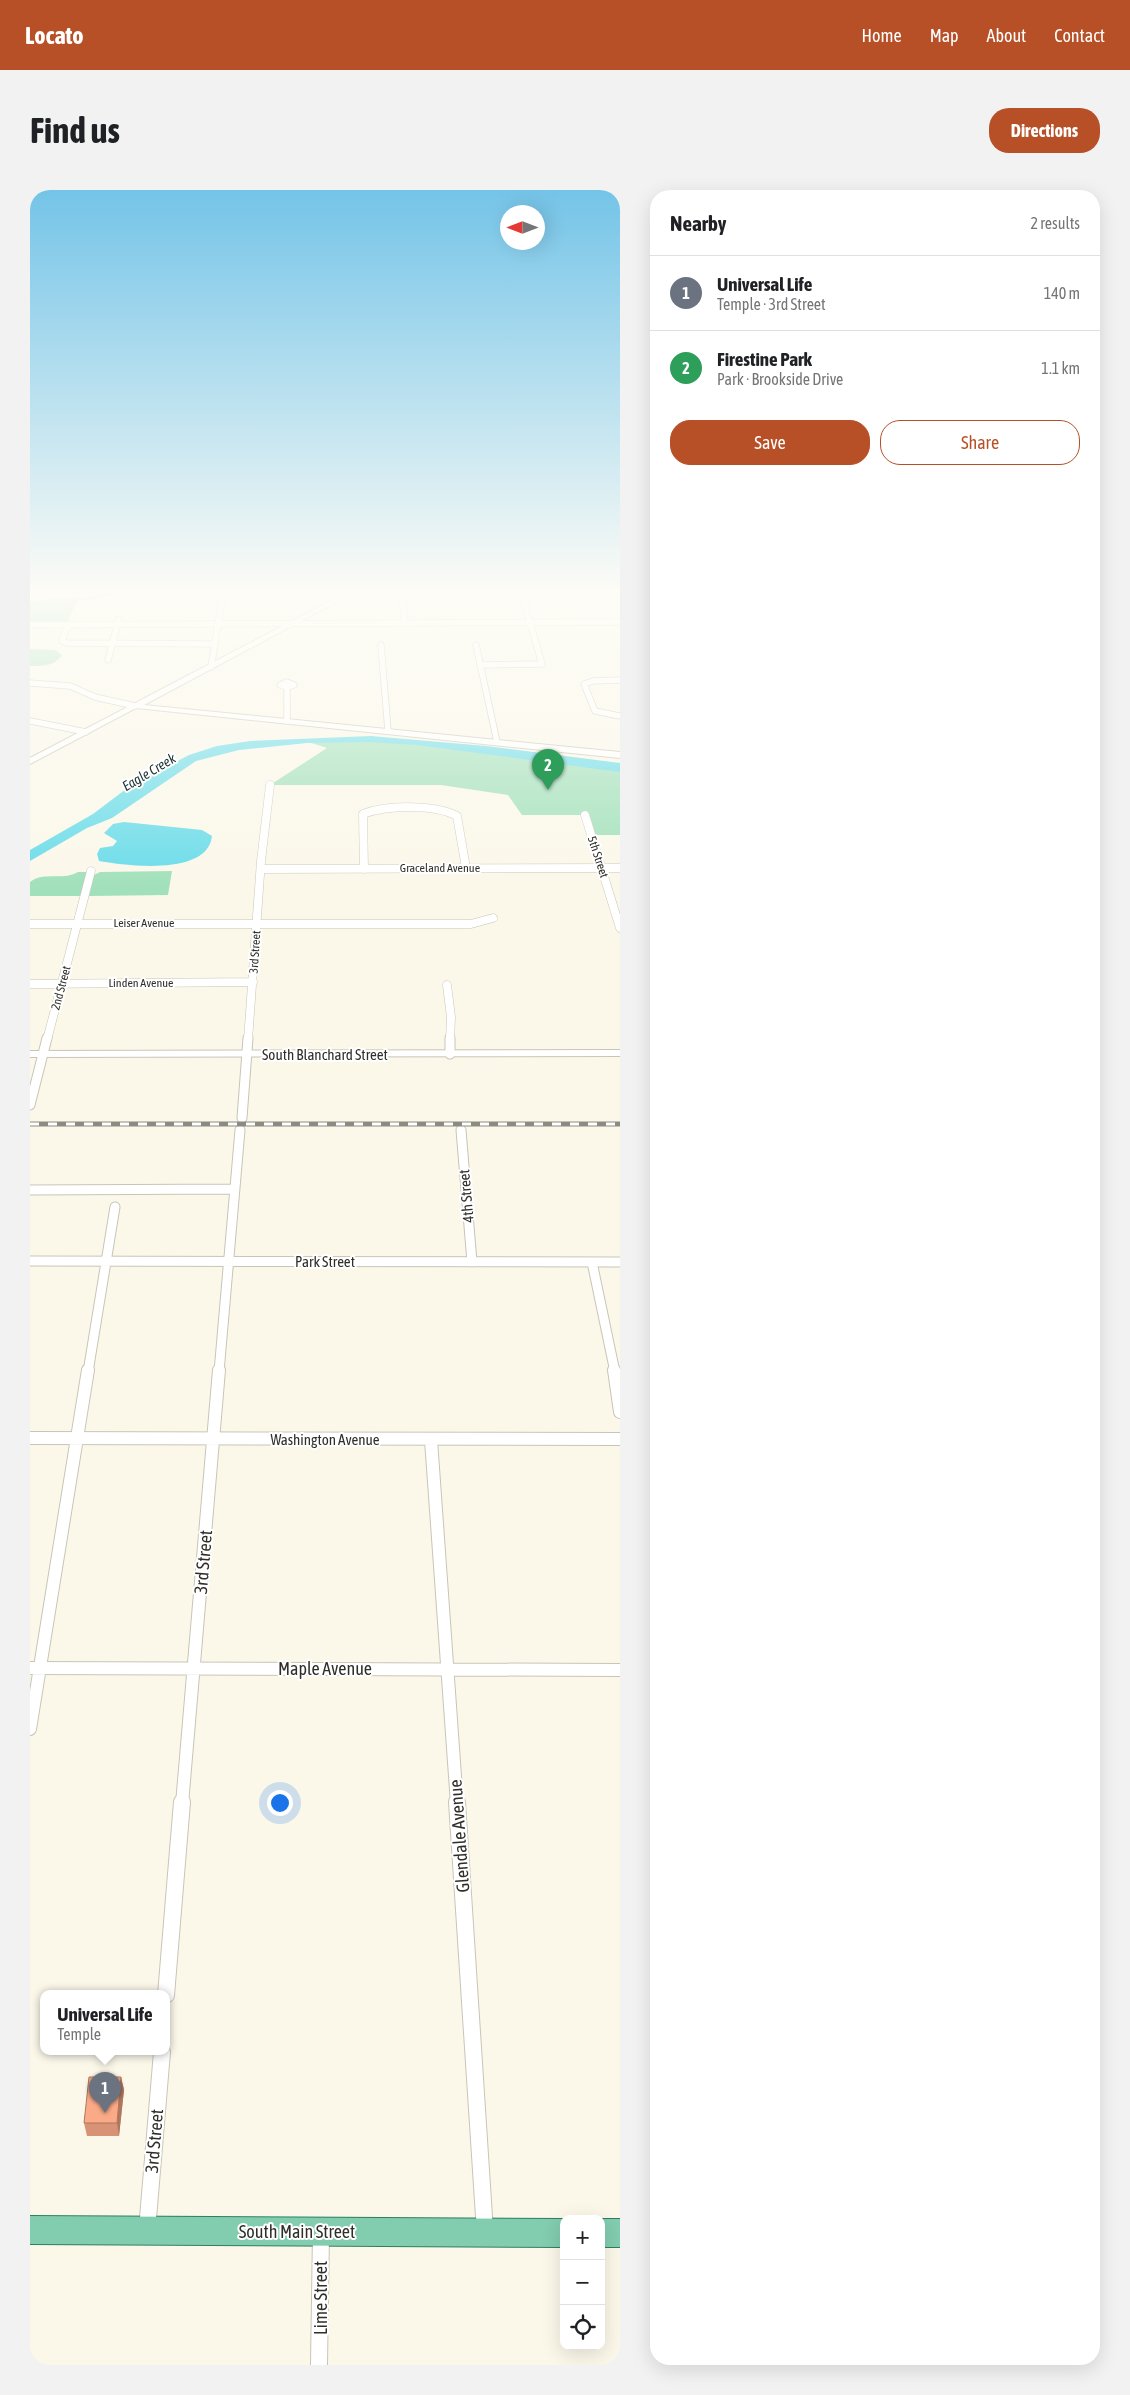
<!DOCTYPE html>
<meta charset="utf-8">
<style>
:root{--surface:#fff;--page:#f2f2f2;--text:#202124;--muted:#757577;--line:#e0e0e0;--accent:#b75027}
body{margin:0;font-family:"Asap Condensed",sans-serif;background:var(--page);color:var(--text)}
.controls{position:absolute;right:15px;bottom:15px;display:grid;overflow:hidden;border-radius:10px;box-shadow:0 5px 20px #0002}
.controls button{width:45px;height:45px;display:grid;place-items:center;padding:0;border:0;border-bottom:1px solid var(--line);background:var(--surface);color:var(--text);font:25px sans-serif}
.compass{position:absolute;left:470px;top:15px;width:45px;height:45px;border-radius:50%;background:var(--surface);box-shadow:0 5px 20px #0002;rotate:270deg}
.you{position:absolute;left:249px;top:1612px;width:18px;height:18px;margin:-12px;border:4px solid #fff;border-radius:50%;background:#1a73e8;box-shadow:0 0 0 8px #1a73e833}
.badge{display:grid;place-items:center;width:32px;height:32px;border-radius:50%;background:var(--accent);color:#fff;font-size:16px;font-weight:700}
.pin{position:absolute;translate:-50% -41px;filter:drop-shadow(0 1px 2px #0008)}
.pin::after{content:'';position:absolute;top:26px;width:18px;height:15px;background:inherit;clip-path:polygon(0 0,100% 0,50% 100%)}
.popup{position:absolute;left:10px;top:1800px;width:130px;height:65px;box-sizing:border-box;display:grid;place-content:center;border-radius:10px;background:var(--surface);filter:drop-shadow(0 1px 4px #0005);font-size:16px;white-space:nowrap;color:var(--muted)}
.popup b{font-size:19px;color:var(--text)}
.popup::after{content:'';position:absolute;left:50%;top:100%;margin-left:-10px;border:10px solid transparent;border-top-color:var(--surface)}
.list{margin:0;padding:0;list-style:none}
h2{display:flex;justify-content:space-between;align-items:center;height:65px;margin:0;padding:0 20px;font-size:21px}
h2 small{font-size:16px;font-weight:400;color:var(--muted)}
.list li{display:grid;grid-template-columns:32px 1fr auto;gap:15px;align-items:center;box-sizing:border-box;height:75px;padding:0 20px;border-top:1px solid var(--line)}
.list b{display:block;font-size:19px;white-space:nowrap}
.list p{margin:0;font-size:16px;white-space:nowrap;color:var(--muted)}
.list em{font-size:16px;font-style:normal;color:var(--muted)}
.actions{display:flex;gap:10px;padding:15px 20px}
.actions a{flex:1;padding:11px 0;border:1px solid var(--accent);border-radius:20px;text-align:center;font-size:18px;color:var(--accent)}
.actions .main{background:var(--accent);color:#fff}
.icon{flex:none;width:28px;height:28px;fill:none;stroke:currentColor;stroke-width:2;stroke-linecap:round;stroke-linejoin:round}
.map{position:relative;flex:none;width:590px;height:2175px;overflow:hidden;border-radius:20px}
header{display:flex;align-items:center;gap:30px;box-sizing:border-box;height:70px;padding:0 25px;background:var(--accent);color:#fff}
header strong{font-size:24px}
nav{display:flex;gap:28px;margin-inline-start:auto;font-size:18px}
.intro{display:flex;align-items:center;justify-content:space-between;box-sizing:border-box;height:120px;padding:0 30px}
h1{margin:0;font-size:35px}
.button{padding:12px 22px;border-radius:20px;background:var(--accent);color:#fff;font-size:18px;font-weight:700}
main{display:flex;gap:30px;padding:0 30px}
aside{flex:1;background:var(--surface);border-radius:20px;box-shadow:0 5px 20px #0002}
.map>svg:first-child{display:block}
.green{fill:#a0e0ba}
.water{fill:#66dbe9}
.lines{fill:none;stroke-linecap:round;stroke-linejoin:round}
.stream{stroke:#66dbe9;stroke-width:2}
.street-far4-casing{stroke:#c8c5b8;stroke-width:7}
.street-far3-casing{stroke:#c8c5b8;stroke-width:9}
.street-far2-casing{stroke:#c8c5b8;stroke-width:11}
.street-far1-casing{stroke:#c8c5b8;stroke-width:14}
.street-casing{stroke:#c8c5b8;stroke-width:18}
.secondary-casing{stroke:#c8c5b8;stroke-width:2}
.primary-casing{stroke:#2f7f5e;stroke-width:2}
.street-far4{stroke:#fff;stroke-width:5.5}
.street-far3{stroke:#fff;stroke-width:8}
.street-far2{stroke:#fff;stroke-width:9}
.street-far1{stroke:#fff;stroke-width:12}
.street{stroke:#fff;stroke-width:16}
.secondary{fill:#fff;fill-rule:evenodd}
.primary{fill:#82ccb0;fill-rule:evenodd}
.rail-casing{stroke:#8c8b81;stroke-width:5}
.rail{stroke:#fff;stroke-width:3;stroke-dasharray:9;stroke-linecap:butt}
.wall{fill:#d89275}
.shaded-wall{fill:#b0775f}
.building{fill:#fbaa88;stroke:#b0775f}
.labels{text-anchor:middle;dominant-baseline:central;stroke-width:4;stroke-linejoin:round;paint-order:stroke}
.far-street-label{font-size:12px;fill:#2f2e29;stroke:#fff}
.far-water-label{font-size:14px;font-style:italic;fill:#1e3336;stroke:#fff}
.street-label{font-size:15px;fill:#2f2e29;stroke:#fff}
.near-street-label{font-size:18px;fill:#2f2e29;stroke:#fff}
</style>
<header>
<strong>Locato</strong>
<nav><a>Home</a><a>Map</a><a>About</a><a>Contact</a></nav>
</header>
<div class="intro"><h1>Find us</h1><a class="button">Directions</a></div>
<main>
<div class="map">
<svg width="590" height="2175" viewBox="0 0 590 2175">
<rect width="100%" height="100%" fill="#fbf8ea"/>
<path class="green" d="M49,407L35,436H0V411Z
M0,459L25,460L32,465C25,476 13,476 0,476Z
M349,550L590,577V645H560L555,625H492L478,605L411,595H240L297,558L275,551Z
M142,681L138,705L59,706L64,685L70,682Z
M48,682H58L52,706H0V692C13,681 34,691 48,682Z"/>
<path class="water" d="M341,546L456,556L590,573V582L387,555L337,552L277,553L209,560L166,571L82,628L57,638L0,671V660L63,624L100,596L159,565L187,556L220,551Z
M94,632L172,640L182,646C178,686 97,676 69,671L67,664L70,658L83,656L87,651L74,643L83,634Z"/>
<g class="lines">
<path class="stream" d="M0,414L58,409L104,398"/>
<defs>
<path id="street-far4" d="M371,398L375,432
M0,435L590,432
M41,435L37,437L32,451L37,453L184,454
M351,455L358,541
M446,455L467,552
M78,470L89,429
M450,475L512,474L490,398
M181,477L194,398
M590,490L563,491L554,494L565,521L590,526
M257,492L264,495L257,497L250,495Z
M0,493L40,496L65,507L105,516
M257,497V531
M0,531L56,542"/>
<path id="street-far3" d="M555,625L590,738
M231,679L590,678
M334,679L333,624C357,615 404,614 427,626L436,678
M0,734H441L463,728
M0,794L223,792
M417,795L421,827L420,850
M17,850L61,681
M218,850L231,671L240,595"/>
<path id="street-far2" d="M420,864V848
M0,915L17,848
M212,928L218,848
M431,940L442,1072
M0,1000L205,999
M0,1071L590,1072
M562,1072L585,1182
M58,1182L85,1017
M189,1182L210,940"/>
<path id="street-far1" d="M584,1180L590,1222
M0,1248L590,1249
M401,1250L427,1614
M0,1478L590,1480
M0,1539L58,1180
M152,1614L189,1180"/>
<path id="street" d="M427,1612L455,2042
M136,1805L152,1612
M117,2040L132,1862
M289,2175L291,2043"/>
<path id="secondary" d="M325,398H333L114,515L590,562V568L106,518L0,574V568Z
M590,860V866L0,867V861Z"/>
<path id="primary" d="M0,2026L534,2029V2057L0,2054Z
M571,2029H590V2057H571Z"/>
</defs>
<use href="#street-far4" class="street-far4-casing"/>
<use href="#street-far3" class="street-far3-casing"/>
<use href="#street-far2" class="street-far2-casing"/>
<use href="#street-far1" class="street-far1-casing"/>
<use href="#street" class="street-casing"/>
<use href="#secondary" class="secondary-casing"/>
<use href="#primary" class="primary-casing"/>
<use href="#street-far4" class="street-far4"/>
<use href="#street-far3" class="street-far3"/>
<use href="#street-far2" class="street-far2"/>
<use href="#street-far1" class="street-far1"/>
<use href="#street" class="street"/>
<use href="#secondary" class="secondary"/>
<use href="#primary" class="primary"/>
<defs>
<path id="rail" d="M0,934H590"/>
</defs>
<use href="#rail" class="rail-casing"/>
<use href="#rail" class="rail"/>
</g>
<path class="wall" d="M91,1887L94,1900L89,1946H57L54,1933Z"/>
<path class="shaded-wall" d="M91,1887L94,1900L89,1946L87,1933Z"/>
<path class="building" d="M59,1887H91L87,1933H54Z"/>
<linearGradient id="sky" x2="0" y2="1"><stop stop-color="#74c4e8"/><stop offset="0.57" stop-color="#fdfcf6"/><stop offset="1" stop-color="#fdfcf6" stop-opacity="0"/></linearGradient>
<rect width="590" height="703" fill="url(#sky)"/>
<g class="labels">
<g class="far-street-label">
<text transform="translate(568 667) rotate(72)">5th Street</text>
<text x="410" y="678">Graceland Avenue</text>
<text x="114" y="733">Leiser Avenue</text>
<text transform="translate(225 762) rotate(-86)">3rd Street</text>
<text x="111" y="793">Linden Avenue</text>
<text transform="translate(31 798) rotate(-75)">2nd Street</text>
</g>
<g class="far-water-label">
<text transform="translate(119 582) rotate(-31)">Eagle Creek</text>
</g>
<g class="street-label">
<text x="295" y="864">South Blanchard Street</text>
<text transform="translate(436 1006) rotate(-95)">4th Street</text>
<text x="295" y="1071">Park Street</text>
<text x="295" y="1249">Washington Avenue</text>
</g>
<g class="near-street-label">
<text transform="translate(173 1372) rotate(-85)">3rd Street</text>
<text x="295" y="1478">Maple Avenue</text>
<text transform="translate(429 1646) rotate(-94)">Glendale Avenue</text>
<text transform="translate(124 1951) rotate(-85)">3rd Street</text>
<text x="267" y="2041">South Main Street</text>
<text transform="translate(290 2108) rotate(-90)">Lime Street</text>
</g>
</g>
</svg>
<div class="controls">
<button>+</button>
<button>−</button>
<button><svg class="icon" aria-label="locate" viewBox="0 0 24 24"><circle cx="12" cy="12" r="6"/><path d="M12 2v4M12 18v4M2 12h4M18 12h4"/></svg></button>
</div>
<svg class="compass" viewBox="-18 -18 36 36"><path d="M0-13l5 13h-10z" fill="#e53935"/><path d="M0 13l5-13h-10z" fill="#757577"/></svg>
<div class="you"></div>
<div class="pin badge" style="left:75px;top:1923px;background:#6b7280">1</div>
<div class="popup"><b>Universal Life</b>Temple</div>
<div class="pin badge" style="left:518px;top:600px;background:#2e9e5b">2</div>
</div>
<aside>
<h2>Nearby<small>2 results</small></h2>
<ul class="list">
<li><span class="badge" style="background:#6b7280">1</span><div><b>Universal Life</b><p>Temple · 3rd Street</p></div><em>140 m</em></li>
<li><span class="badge" style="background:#2e9e5b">2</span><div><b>Firestine Park</b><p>Park · Brookside Drive</p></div><em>1.1 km</em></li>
</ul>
<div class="actions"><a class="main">Save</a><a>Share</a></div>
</aside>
</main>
